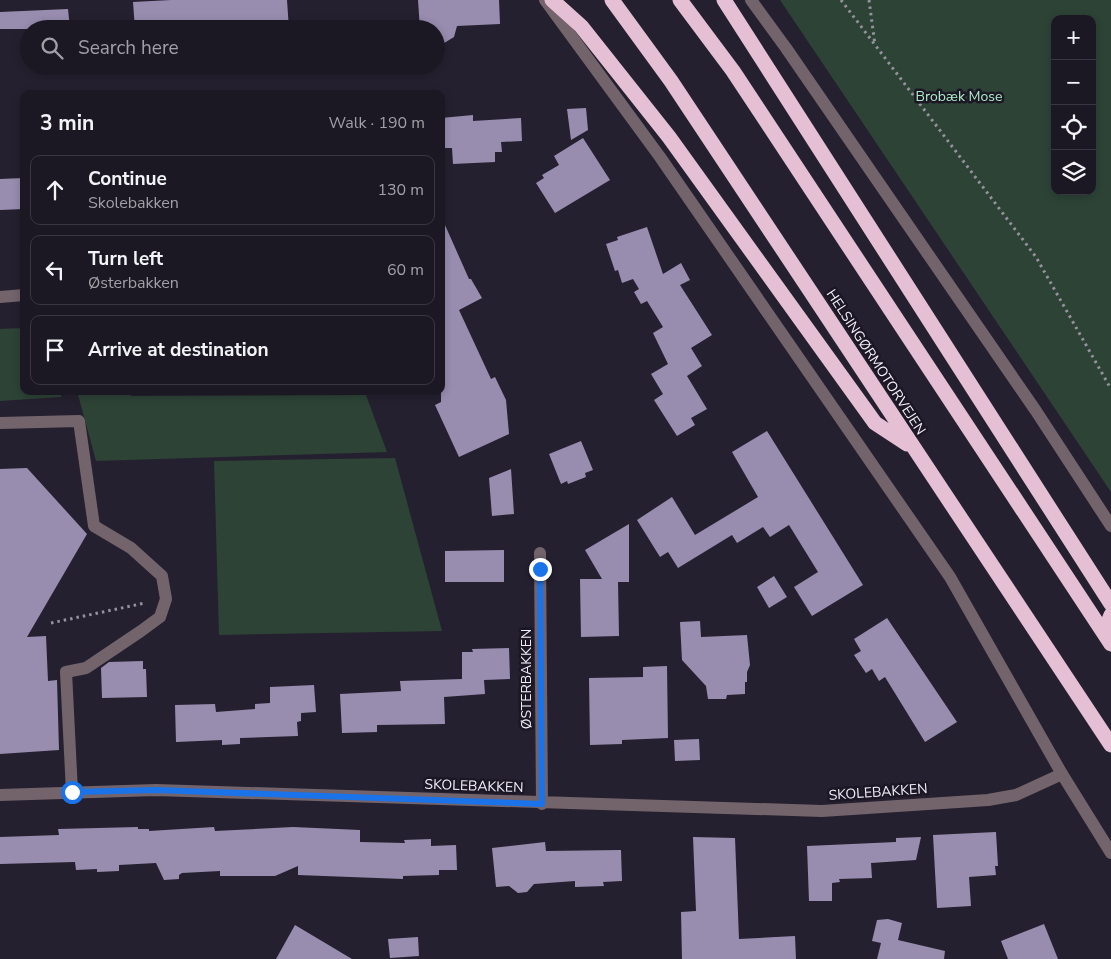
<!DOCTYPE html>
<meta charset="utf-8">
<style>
:root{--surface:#1c1823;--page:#25212b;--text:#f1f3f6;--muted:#a0a0a6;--line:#3a3741}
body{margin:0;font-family:"Nunito Sans",sans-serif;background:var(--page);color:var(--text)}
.controls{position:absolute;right:15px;top:15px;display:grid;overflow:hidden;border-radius:10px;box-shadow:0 2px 8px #0003}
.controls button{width:45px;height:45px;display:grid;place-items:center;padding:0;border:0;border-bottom:1px solid var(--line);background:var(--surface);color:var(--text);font:25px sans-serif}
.stop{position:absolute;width:15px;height:15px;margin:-11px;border:4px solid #1a73e8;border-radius:50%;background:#fff}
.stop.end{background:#1a73e8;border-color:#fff;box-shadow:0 1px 5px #0008}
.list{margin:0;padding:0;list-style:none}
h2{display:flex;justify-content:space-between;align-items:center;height:65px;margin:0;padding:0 20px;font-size:21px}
h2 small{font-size:16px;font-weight:400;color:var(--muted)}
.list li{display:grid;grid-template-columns:32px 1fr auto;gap:15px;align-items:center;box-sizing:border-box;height:70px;margin:0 10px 10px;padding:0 10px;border:1px solid var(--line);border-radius:10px}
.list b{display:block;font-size:19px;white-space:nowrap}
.list p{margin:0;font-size:16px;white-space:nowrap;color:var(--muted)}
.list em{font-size:16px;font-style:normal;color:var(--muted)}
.icon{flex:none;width:28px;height:28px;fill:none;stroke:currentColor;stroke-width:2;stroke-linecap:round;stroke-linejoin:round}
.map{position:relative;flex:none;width:1111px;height:959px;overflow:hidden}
.search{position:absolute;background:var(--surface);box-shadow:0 2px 8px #0003;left:20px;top:20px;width:425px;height:55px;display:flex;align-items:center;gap:12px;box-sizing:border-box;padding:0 18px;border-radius:28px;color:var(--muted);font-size:19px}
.panel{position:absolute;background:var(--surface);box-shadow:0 2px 8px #0003;left:20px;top:90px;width:425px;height:305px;border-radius:10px}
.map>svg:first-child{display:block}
.green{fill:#2d4336;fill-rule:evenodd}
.building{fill:#988daf}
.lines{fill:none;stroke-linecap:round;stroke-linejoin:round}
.path{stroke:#96919e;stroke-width:3;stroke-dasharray:2.5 4;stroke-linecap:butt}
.service{stroke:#73646c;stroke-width:12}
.minor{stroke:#73646c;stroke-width:12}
.tertiary{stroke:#73646c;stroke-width:12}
.motorway{stroke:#e5bfd4;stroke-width:15}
.route{stroke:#1a73e8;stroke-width:6}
.labels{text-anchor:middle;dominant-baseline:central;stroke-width:5;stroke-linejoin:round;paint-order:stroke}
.park-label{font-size:14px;fill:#adedc8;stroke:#1c1725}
.street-label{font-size:14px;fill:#f3effa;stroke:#1c1725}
</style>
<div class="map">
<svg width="1111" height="959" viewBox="0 0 1111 959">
<rect width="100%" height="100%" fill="#25202f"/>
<path class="green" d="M780,0H1111V492ZM1055,19H1092V191H1055Z
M24,328V391H61V397L0,401V329Z
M77,391H130L131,396L366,395L387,452L96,461Z
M395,458L442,631L219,635L214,461Z"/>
<path class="building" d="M171,0H287L289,29H249V22L203,24V29H135L133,2Z
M418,0H499L500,24L457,26L454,37L436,48V29H420Z
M68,9L70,29H0V12Z
M586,108L588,130L571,140L567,109Z
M473,115V121L521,118L522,141L501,142L502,152H495V162L453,164L452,148H441V118Z
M583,138L610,180L555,213L536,183L544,178L542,175L559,165L554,156Z
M24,178V209L0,210V179Z
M441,216L469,279H471L482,298L459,310L491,379L495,377L506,400L509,434L459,457L435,405L441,402Z
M647,227L663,274L681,263L690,280L680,285L712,335L691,348L702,366L687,376L707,409L691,418L695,425L677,436L654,400L663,394L651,374L668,364L653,333L663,327L647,301L641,304L634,292L639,289L633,279L622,283L618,270L615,271L606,244L618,240L617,237Z
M767,431L863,585L812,616L794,587L818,572L789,525L770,537L763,527L737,543L732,535L678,568L668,552L660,557L637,520L672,497L695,535L758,497L732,452Z
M581,441L593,470L585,473L586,477L568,484L567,481L561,484L549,454Z
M27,468L87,534L27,637L46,636L48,681L57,680L59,750L0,754V469Z
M511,469L514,514L492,516L489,478Z
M629,524V582H618L619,636L581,637L580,579H602L585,550Z
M504,550V582H445V551Z
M774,576L787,597L769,608L757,587Z
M887,618L957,722L925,742L885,677L879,681L872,669L866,673L854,655L861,651L854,639Z
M700,621L701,637L747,635L750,665L747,672V682H745V694L727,695L726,699H708L706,686L682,660L680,622Z
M509,648L510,679L484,680L485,694L444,697L445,724L377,725V732L342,733L340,694L401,691L400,681L462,679V652H473L472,649Z
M143,661V669H146L147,697L102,698L101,668L109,662Z
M667,666L668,738L622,740V744L590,745L589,678L643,677V667Z
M314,685L316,712L301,713V721L297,722L298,736L240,738V744L222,745V740L176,742L175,705L215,704L216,712L255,709V704L270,703V687Z
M699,739L700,760L675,761L674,740Z
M138,827V829H149V831L214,827L215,831L293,827L360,830V842L405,843L404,840L431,839V846L456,845L457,870H439V875L403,876V879L298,875V866L275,876H220V871L182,873L179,875V879L164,880L156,863L119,865V871L97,872V869L76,870L75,862L0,864V837L59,835L58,829Z
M996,832L998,866H995L996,875L969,877L971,906L937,908L933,835Z
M693,837L735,838L739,939L795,936L796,959H682L681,912L696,911Z
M921,837L916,860L871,863L872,878L839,879L840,882L832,883V901H809L807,846L896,842V838Z
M545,842L546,851L621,850L622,881L603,882L604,886L575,887V881L534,884L527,892L518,893L509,886L496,887L492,848Z
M888,919L902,923L898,940L945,951L944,959H877L881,943L872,941L877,920Z
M1044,924L1058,959H1008L1001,941Z
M295,925L352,959H276Z
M418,937L419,956L390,958L388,939Z"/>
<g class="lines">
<path class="path" d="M841,0L1036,257L1111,389
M869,0L875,45
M51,623L145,603"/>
<path class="service" d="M0,423L79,421L94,526L131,548L162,576L166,599L160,617L141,631L86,668L66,672L72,792"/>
<path class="minor" d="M0,297L24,295
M540,553L542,804
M0,795L156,790L822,811L988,800L1016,795L1062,774"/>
<path class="tertiary" d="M545,0L660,157L950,577L1062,774L1111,853
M751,0L786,48L1036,411L1111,526"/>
<path class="motorway" d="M552,0L581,26L669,137L875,423L907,444
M612,0L671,81L1111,745
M680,0L733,71L1111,644
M724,0L1111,604
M1104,632L1111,615"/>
</g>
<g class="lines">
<path class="route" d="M72,792L156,790L542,804L540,569"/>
</g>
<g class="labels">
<g class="park-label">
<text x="959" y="96">Brobæk Mose</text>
</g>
<g class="street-label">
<text transform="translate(876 362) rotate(57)">HELSINGØRMOTORVEJEN</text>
<text transform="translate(526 679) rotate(-90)">ØSTERBAKKEN</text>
<text transform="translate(474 786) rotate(2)">SKOLEBAKKEN</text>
<text transform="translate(878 792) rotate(-4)">SKOLEBAKKEN</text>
</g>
</g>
</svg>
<div class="controls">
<button>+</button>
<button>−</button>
<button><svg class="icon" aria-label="locate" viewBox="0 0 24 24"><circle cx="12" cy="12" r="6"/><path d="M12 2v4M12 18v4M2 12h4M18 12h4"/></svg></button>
<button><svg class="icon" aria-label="layers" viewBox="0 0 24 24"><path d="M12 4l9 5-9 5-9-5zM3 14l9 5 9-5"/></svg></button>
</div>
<div class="stop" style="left:72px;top:792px"></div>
<div class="stop end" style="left:540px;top:569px"></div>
<div class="search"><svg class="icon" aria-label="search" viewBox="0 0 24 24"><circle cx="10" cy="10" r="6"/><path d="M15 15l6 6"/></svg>Search here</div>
<section class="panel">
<h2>3 min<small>Walk · 190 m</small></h2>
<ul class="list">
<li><svg class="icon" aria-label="ahead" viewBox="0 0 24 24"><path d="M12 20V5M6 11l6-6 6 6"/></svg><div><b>Continue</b><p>Skolebakken</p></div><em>130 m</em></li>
<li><svg class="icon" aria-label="left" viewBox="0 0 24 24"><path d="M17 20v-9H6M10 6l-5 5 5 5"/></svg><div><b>Turn left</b><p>Østerbakken</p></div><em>60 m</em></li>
<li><svg class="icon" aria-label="arrive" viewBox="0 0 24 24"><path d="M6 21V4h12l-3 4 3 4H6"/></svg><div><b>Arrive at destination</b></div></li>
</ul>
</section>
</div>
